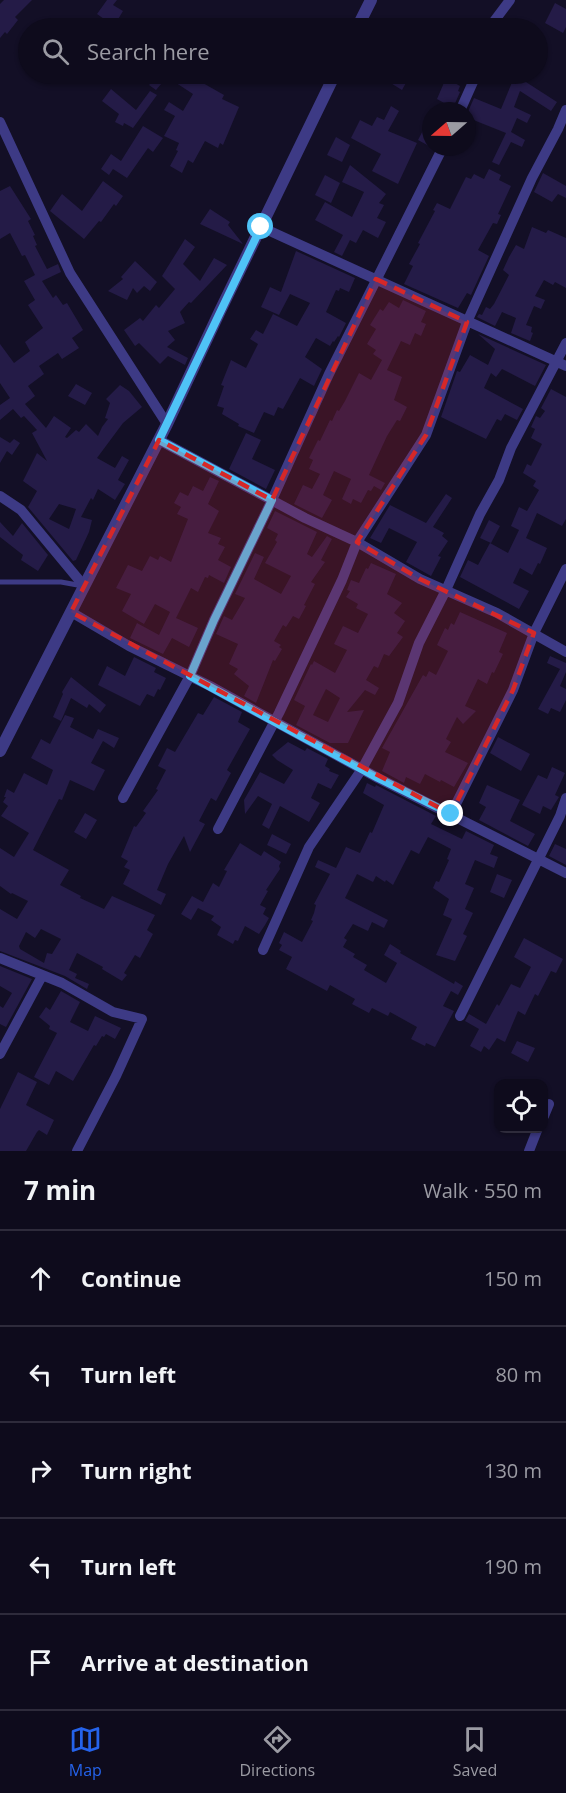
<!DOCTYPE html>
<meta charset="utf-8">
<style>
:root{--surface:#0e0b1c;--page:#171425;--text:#f1f3f6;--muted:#9b9ba3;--line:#2e2b3b;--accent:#2563eb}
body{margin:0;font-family:"Open Sans",sans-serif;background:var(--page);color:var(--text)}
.controls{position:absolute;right:18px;bottom:18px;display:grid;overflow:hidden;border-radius:12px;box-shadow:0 2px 4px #0004}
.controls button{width:54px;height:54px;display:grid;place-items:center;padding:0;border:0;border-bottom:2px solid var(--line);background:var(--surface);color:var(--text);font:30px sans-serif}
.compass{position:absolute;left:422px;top:102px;width:54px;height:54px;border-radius:50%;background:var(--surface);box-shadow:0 2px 4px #0004;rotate:250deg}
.stop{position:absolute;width:18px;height:18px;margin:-14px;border:4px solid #4fc3f7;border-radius:50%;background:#fff}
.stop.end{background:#4fc3f7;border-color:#fff;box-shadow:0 2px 6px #0008}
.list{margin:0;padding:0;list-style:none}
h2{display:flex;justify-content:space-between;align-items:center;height:78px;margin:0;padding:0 24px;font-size:26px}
h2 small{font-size:20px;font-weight:400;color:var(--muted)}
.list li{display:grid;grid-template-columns:39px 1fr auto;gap:18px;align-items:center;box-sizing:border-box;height:96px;padding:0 24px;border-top:2px solid var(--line)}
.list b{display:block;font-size:22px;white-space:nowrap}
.list em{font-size:20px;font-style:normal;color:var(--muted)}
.icon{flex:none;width:33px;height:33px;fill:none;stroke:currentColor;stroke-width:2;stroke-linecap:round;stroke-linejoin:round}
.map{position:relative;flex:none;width:566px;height:1151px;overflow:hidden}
.search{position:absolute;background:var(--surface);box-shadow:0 2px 4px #0004;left:18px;right:18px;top:18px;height:66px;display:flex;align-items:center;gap:15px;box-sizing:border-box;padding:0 21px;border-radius:33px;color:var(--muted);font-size:22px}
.sheet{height:558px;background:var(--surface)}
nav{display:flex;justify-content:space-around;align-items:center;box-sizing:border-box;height:84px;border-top:2px solid var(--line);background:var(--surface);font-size:16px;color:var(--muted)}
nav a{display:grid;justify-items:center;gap:3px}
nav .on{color:var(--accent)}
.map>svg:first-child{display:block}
.building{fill:#241b47;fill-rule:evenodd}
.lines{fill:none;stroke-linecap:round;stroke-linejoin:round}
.service{stroke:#3d3a85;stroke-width:5}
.minor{stroke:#3d3a85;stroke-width:10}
.tertiary{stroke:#3d3a85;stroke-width:12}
.route{stroke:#4fc3f7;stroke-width:8}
.marked{fill:#d62828;fill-opacity:0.2;stroke:#d62828;stroke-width:4.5;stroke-dasharray:12 8;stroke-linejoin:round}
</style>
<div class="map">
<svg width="566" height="1151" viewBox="0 0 566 1151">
<rect width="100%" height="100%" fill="#130f26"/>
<path class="building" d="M4,0H32L15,17L18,20L7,34L5,32L0,38V4Z
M107,0H117L113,5L123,11L114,26L97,14Z
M555,3L566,9V27L563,33L545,23Z
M159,74H187L224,95L222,99L239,107L223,145L220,143L218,148L205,141L193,163L188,160L182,173L170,166L178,151L176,150L179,143L164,136L175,116L164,110L169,102L183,111L193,94L167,77L156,90L149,85Z
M394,74H411L402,90L389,82Z
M515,75L557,102L551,111L520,91L514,107L531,115L527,123L517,118L511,132L525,140L522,147L511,142L499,165L492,162L506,133L476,121L467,116V114L474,98L501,109Z
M446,78L460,86L458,91L460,92L453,108L437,99Z
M111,89L136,110L150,91L157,95L133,128L124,123L123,126L115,122L119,114L102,101Z
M391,106L399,111L388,131L417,143L398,184L372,171L381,154L351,138L360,120L372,126L377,117L384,120Z
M431,115V147L418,140Z
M143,126L163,138L153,152L148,148L127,178L113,169L109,175L101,169L111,154L121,161Z
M336,137L350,145L342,162L327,155Z
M350,165L386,194L379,203L384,205L377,218L386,222L378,238L363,230L356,243L350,240L342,256L334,252L343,235L315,220L325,202L352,217L364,192L342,182Z
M489,169L501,175L499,180L511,186L498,214L501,215L497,224L493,223L478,250L489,256L471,295L467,293L458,308L404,284L413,266L409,264L420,244L418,243L435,211L433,210L437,203L450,209L466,177L471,179L474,174L484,179Z
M543,173L566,186V198L558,194L552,202L534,192Z
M325,175L340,183L331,203L315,195Z
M103,181L123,196L116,206L114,204L101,222L99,221L84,239L50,211L62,194L82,211Z
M10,186L31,219L28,221L35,235L33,236L37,245L35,246L47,269L58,264L61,272L42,281L53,298L56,295L63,305L67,303L83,330L72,338L79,348L62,359L58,353L39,366L44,374L28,386L35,396L25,404L46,428L54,416L71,428L65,437L67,438L76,430L79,432L86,424L98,436L102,427L108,419L105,418L110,403L106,399L120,385L129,391L142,407L123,423L97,458L115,468L122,456L129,460L118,480L125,484L115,500L98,489L93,500L91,498L81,517L92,520L89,532L76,560L73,561L28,507L37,491L23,481L37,453L47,461L32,433L37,430L24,416L21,418L13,409L0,420V405L10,398L0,383V344L14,363L30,351L25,342L43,328L28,305L35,300L24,281L35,275L25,255L22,256L10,233L0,239V191ZM59,504L76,509L69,529L49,519Z
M210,209L230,222L228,225L243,244L200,224Z
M532,227L546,233L548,230L566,238V288L555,282L553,285L544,280L535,296L545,300L541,309L534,306L526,325L532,327L531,332L533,333L530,341L511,333L516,318L502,312L495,326L477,317L479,314L482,315L486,307L490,309L494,304L509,275L503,270L509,257L516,245L524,249Z
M185,239L195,247L183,264L200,281L214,258L227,265L191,303L189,302L180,312L185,323L168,331L175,340L167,347L188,358L185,365L168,356L160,364L139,343L135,346L124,330L140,318L143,321L156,305L159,308L175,289L162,276Z
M296,251L355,278L349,292L340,288L339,291L336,290L326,312L346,323L339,337L338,336L334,342L333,341L330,346L316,338L305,357L322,369L314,386L300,378L283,409L278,407L274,416L264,412L254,433L238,426L239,424L222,414L224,408L217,406L224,386L221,385L231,360L246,368L258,344L250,339L256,330L263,334L273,314L297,326L310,303L290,294L279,315L261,307L270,287L281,292Z
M135,261L157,282L150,291L144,286L137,293L133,288L127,300L108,291L123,279L121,277Z
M403,300L426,311L421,322L426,324L421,336L415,333L410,345L401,341L387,370L402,377L394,400L407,407L400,421L397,420L387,436L369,475L385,483L381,490L374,486L371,491L368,490L361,503L353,499L351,504L342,499L351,479L334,471L323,495L332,500L322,518L294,504L303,485L312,489L320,474L309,469L313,460L309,458L318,440L320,441L330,420L332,421L337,410L339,411L345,401L359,373L371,380L382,360L373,354L376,350L367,344L376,329L370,325L380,309L383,311L389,302L399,308Z
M478,334L546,365L535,386L502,369L496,377L491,373L484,388L523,409L517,420L505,414L501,421L497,419L486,439L441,417L457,371L460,372L470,355L488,365L495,349Z
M76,384L92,393L85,405L68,396Z
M551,389L566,397V519L562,526L537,513L526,538L547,548L540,564L538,563L532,575L520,568L513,583L529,591L519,609L460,577L468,560L478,565L490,543L508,553L519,530L511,526L519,507L527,511L539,490L533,486L536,481L523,473L527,464L531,466L542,444L531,438L535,429L531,427L536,416L540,418L545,411L541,408Z
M246,433L261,440L252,459L275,470L266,489L229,469Z
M0,437L10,443L14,439L20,443L12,455L7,451L0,463Z
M210,477L219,481L208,504L219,511L208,533L221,538L218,544L225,547L218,560L231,567L224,583L209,575L208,578L205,577L198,592L191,588L176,618L198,628L189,647L172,638L163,654L130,638L137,623L159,635L170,612L155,604L144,624L122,611L131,594L116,588L128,565L142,571L150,556L158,560L160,556L171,562L188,519L177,514L181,507L174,503L180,492L188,496L193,486L203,491Z
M446,494L452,498L433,527L444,533L442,536L448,541L438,556L441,557L431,576L406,562L417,542L389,528L381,543L370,538L390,505L426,523Z
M275,511L317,532L307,554L312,557L327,536L332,539L321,560L325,562L311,582L315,584L304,605L306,606L299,619L293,616L286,627L283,625L274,641L281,645L279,647L282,649L275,661L273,660L256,703L244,696L249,686L234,674L238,669L229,664L238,644L216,634L224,616L232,620L245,598L235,594L255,553L264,557L254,579L281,594L291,576L265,563L277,542L275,540L278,534L267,528Z
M489,520L500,526L491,543L480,538Z
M0,522L13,536L22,523L48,555L38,571L21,560L23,555L0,537Z
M371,563L396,574L387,594L402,603L394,613L405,621L397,633L403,637L389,656L384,654L378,668L374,666L366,680L379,688L375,695L365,690L347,712L364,710L348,743H330L296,725L305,706L294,700L311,664L312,665L314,661L335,673L347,650L334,644L343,626L358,633L368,614L356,608L358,604L346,597L350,591L347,590L351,580L359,583L366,568L368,569ZM326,689L340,698L328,722L313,715Z
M460,612L507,633L499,652L503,654L494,673L492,672L487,684L478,679L465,706L476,711L463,724L457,717L446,739L451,742L445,752L468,763L454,787L441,780L440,782L425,774L420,784L406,777L404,783L382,771L390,752L382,748L423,675L426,677L429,671L436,675L448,651L437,645L445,628L448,630L451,623L454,625Z
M550,656L566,663V672L560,686L566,689V700L560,712L551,708L548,714L538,709L560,669L547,663Z
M134,657L156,668L154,672L166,678L160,690L158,689L154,697L147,694L140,706L98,685L107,666L125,676Z
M71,677L106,705L100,713L89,704L87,708L71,698L61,721L53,717L63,694L62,692Z
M214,697L242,712L238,722L250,729L227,770L231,773L216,801L211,798L199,821L205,824L190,852L184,836L168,864L157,890L166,894L161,905L123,884L130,870L124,867L128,861L121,857L134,826L136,827L146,813L143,811L158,790L156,789L166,770L158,766L167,748L175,752L198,713L203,715Z
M65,715L74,718L70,727L93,739L98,729L119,738L114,748L103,741L91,763L105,770L94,791L70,780L62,800L59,799L33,850L69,870L60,885L81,896L80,898L104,909L112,896L155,915L147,930L153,934L140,958L135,955L124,973L127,975L122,981L102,969L103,967L77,953L69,970L77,974L75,978L89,984L87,989L65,976L0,951V909L17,919L28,901L12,893L11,894L0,886V848L14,857L29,833L1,816L8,806L3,802L6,797H4L7,789L14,793L24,773L47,785L53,770L31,758L41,739L50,744ZM41,929L61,939L52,954L47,953L44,963L20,949L19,946L26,932L35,938Z
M498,737L530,754L521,771L490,753Z
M288,742L305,751L307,748L328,759L325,766L330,769L329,771L339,775L331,789L318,783L311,798L320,803L309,822L280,806L269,829L262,825L272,804L258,796L245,814L244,800L260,772L284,784L293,770L277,760L272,755Z
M552,767L565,773L555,795L559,797L551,810L543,806L540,814L522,805L538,775L547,779Z
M367,783L375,787L376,785L436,816L431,824L462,839L466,831L494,845L490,854L498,857L494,868L475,860L465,884L474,888L465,909L473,913L463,934L467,936L455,961L436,955L452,919L443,915L449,899L433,888L436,881L439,882L449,860L447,859L451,849L428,837L419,854L411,850L393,885L386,880L385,882L376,876L373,882L357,874L345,898L388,920L384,928L372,922L368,931L353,924L344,938L347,940L343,947L355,954L353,957L367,965L364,970L386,983L397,963L384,955L390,944L401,951L400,953L454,984L455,981L463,986L458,995L451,991L443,1006L454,1011L435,1047L426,1043L425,1046L411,1039L417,1027L390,1012L388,1016L372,1008L369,1013L352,1004L355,999L330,985L327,991L286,969L292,957L279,950L282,945L279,943L284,932L302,942L313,921L311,920L314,913L316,905L314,904L330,874L315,867L318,860L336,868L346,847L360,853L370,832L372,833L384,805L363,793Z
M487,785L520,800L510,821L535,834L528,846L479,820L486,807L479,803Z
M85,813L97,820L86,839L74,832Z
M272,834L291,844L286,854L267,845Z
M240,843L261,856L264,851L281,862L279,866L280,869L266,890L268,891L260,905L266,908L263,914L269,918L265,925L259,934L245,926L238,941L235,940L233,944L217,935L221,927L211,920L214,916L198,908L191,920L181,914L192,896L203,902L213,883L219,887L227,871L224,870Z
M555,844L566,849V865L549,856Z
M497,874L512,880L504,898L490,892Z
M524,938L563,959L556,973L551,971L538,996L535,994L525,1015L518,1011L505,1042L497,1038L489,1050L484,1046L481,1052L470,1046L479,1029L465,1021L469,1014L486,1024L497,1004L499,1006L511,984L520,988L531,967L514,957Z
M0,966L32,979L6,1027L0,1024V1006L3,1008L12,993L0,986Z
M61,991L80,1002L70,1022L88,1031L95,1016L121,1028L115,1039L106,1034L104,1037L102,1036L96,1046L94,1045L73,1081L56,1071L49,1085L34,1077L57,1033L49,1029L50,1026L39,1017L46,1007L50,1010Z
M517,1041L535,1048L528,1062L511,1053Z
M18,1072L37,1082L26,1105L54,1120L47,1135L39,1130L37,1132L26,1151H0V1109Z"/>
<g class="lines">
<path class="service" d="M0,582H61L83,586"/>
<path class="minor" d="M489,28L510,0
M460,111L473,82L472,74
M0,122L70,273L167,424
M261,227L566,366
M159,440L305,518L357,542L420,579L497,613L566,652
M0,496L21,510L84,586
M71,612L129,646L210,686L378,778L566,873
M123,798L190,676L214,620L272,500L329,374L443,147
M451,814L513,690L534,633L566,569
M218,829L279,713L342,580L357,542L426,435L467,322L532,178L558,129L566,110
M263,950L309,847L362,769L398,703L419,643L446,590L480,514L499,480L511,448L566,343
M0,958L62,983L113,1012L142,1019L116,1076L77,1151
M460,1016L560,816L566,798
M0,1054L42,976
M544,1116L549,1104
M529,1151L538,1128"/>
<path class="tertiary" d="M357,28L371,0
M0,751L167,424L220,311L335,74"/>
</g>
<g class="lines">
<path class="route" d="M261,227L159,440L272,500L214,620L190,676L378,778L451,814"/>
</g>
<path class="marked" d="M376,279L467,322L426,435L357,542L420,579L534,633L513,690L451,814L71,612L159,440L272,500Z"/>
</svg>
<div class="controls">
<button><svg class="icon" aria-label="locate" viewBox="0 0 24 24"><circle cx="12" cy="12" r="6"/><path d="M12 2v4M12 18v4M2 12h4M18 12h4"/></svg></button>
</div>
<svg class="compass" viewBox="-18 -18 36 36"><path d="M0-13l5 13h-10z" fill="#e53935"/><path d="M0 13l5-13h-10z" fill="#9b9ba3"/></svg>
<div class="stop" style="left:261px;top:227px"></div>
<div class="stop end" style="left:451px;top:814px"></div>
<div class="search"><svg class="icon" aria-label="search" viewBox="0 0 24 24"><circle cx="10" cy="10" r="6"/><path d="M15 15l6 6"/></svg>Search here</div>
</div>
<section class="sheet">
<h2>7 min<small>Walk · 550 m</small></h2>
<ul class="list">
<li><svg class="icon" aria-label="ahead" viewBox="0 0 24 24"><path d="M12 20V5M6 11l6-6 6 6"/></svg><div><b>Continue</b></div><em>150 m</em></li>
<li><svg class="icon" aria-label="left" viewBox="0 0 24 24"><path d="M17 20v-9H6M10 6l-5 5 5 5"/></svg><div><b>Turn left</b></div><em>80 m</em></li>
<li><svg class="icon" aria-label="right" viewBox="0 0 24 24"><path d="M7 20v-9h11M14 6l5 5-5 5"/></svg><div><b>Turn right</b></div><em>130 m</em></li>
<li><svg class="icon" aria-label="left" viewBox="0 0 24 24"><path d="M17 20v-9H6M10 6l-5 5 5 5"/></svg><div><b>Turn left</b></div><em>190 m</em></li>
<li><svg class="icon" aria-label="arrive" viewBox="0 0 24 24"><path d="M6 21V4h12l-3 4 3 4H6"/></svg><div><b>Arrive at destination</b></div></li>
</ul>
</section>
<nav>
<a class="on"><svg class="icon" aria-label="map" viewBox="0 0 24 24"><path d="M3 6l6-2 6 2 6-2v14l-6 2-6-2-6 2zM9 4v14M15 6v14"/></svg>Map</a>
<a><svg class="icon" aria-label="directions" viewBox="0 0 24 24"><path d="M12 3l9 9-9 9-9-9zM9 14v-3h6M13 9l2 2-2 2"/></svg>Directions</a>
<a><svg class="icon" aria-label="saved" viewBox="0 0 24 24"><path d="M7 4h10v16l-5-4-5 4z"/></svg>Saved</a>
</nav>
